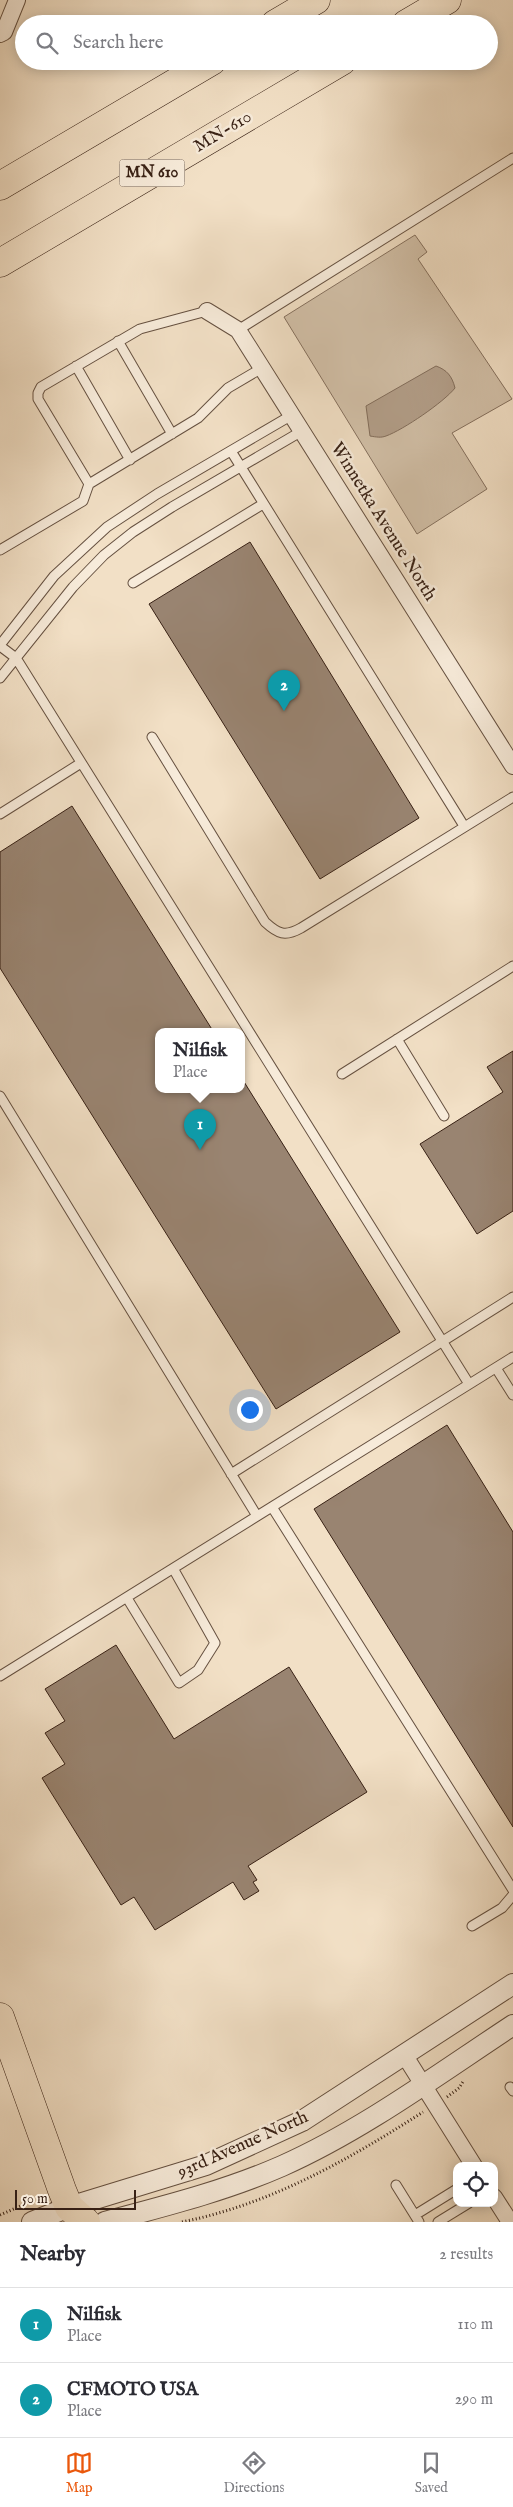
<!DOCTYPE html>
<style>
:root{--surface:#fff;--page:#f7f7f7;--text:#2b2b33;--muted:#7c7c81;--line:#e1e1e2;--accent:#ea580c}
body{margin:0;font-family:"IM FELL English",serif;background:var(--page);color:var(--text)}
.controls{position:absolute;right:15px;bottom:15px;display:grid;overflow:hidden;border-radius:10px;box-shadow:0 2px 12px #0003}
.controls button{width:45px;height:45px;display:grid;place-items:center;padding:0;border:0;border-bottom:1px solid var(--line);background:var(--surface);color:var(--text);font:25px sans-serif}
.scale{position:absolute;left:15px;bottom:12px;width:121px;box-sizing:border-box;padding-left:5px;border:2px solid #382115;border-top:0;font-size:14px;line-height:18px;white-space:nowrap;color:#382115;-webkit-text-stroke:4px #f7ebda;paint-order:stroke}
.you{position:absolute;left:249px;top:1409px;width:18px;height:18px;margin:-12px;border:4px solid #fff;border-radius:50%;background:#1a73e8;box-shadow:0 0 0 8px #1a73e833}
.badge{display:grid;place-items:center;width:32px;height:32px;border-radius:50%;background:var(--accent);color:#fff;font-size:16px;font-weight:700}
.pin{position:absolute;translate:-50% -41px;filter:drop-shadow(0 1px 2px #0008)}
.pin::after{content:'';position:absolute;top:26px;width:18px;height:15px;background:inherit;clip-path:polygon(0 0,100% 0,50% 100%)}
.popup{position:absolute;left:155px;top:1028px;width:90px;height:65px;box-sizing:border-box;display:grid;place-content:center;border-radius:10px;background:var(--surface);filter:drop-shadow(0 1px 4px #0005);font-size:16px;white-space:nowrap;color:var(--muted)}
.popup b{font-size:19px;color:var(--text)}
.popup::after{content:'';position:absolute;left:50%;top:100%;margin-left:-10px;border:10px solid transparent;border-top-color:var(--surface)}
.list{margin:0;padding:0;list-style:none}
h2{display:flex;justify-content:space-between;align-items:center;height:65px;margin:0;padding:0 20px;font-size:21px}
h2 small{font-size:16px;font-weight:400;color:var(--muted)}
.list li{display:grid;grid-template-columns:32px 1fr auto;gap:15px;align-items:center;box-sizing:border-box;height:75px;padding:0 20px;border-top:1px solid var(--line)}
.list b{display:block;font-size:19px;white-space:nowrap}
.list p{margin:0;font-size:16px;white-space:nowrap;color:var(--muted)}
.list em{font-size:16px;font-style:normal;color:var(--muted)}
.icon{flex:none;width:28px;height:28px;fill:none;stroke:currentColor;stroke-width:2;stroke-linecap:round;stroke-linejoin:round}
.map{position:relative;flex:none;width:513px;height:2222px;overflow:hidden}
.search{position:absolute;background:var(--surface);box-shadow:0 2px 12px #0003;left:15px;right:15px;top:15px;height:55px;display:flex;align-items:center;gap:12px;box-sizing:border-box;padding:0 18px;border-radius:28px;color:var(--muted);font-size:19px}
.sheet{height:215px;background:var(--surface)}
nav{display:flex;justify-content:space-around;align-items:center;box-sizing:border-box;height:70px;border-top:1px solid var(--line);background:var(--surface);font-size:14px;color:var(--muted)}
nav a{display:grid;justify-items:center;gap:2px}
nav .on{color:var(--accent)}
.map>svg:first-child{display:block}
.green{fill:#d2c0a8;stroke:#85705e}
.water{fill:#b39f8a;stroke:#826d5b}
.building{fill:#998471;stroke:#382115}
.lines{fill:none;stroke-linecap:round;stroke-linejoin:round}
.service-casing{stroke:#665141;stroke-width:11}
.minor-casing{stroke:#665141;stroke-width:18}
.tertiary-casing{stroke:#665141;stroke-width:22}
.motorway-casing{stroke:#382115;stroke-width:29}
.path{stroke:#382115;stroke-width:3;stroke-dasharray:1 2.5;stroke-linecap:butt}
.service{stroke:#f7ebda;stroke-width:9}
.minor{stroke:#f7ebda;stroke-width:16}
.tertiary{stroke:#f7ebda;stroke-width:20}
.motorway{stroke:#f2e0c6;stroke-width:28}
.labels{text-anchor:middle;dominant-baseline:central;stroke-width:5;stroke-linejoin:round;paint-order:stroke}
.shield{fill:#f7ebda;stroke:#715e50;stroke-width:1}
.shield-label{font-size:16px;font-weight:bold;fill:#382115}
.street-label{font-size:18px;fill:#382115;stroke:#f7ebda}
</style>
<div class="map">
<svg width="513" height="2222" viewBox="0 0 513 2222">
<rect width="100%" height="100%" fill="#f2e0c6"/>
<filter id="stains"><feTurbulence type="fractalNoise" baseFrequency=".004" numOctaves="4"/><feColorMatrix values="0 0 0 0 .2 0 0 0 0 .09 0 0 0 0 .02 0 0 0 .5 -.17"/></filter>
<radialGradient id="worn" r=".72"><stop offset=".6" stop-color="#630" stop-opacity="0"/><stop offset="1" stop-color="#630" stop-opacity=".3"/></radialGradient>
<path class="green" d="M415,235L427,252L418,259L512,399L452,433L487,489L417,534L284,317Z"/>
<path class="water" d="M436,366C447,370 452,376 455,388C444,402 403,430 386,436C381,438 376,437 370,436L366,406Z"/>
<path class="building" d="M250,542L419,818L320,879L149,604Z
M72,806L213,1031H159V1089H241V1077L400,1332L276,1409L0,968V852Z
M513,1051V1211L477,1234L420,1144L503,1092L487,1067Z
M447,1425L513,1532V1827L314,1509Z
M116,1645L174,1739L289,1667L367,1792L248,1866L257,1880L253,1882L259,1891L244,1900L233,1882L155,1930L134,1897L121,1905L42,1778L65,1764L45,1733L65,1721L45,1689Z"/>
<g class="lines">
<defs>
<path id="service" d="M238,330L513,158
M118,341L172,434
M76,366L130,460
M231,451L464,826
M89,484L38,399V393L41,387L140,329L207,311
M0,550L83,501L89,484L198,418L228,388L262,368
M133,583L263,504
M0,645L54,576L107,527L157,494L292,415
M0,646L16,658L469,1384
M0,678L73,587L104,555L133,532L172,507L302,431
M152,737L265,922C278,934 285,937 301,928L513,797
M0,814L81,763
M397,1039L444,1116
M342,1074L513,966
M0,1096L257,1516
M496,1368L513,1395
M231,1474L513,1297
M272,1507L513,1890
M127,1598L179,1683L198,1670L215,1643L174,1570
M0,1676L513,1357
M472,1926L502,1908L513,1895
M510,2087L513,2091
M396,2185L419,2222
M415,2215L457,2189
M438,2222L469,2203"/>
<path id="minor" d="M0,34L4,32L17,0
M207,311L238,330L513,766
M405,2056L474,2166
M494,2197L510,2222"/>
<path id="tertiary" d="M32,2222L69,2207L206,2165L302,2121L513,1984
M105,2222C165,2206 225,2191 282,2166C363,2130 440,2073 513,2025"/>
<path id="motorway" d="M275,24L316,0
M406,24L447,0
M0,186L212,61
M0,263L342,61
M0,2017L62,2190L69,2207L86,2222"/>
</defs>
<use href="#service" class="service-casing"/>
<use href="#minor" class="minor-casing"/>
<use href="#tertiary" class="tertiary-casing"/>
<use href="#motorway" class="motorway-casing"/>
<path class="path" d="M447,2097L459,2088L464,2080
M0,2215L25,2204
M182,2222C271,2204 348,2160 423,2112"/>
<use href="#service" class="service"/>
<use href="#minor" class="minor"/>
<use href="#tertiary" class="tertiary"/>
<use href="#motorway" class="motorway"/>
</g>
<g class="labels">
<rect class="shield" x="119.5" y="159.5" width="65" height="27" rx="4"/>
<g class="shield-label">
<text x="152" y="173">MN 610</text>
</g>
<g class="street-label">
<text transform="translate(223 132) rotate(-31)">MN-610</text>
<text transform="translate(383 522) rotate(58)">Winnetka Avenue North</text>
<text transform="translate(243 2145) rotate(-24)">93rd Avenue North</text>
</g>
</g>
<rect width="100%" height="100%" filter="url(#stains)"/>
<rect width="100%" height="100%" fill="url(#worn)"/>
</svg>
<div class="controls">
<button><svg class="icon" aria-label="locate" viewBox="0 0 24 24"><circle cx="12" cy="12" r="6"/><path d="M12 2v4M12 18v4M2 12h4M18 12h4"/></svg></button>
</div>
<div class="scale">50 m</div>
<div class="you"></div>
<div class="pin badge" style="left:200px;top:1150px;background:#0f9aa8">1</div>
<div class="popup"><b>Nilfisk</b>Place</div>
<div class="pin badge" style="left:284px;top:711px;background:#0f9aa8">2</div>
<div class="search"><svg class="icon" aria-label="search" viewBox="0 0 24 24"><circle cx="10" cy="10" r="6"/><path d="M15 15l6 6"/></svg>Search here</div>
</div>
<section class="sheet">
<h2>Nearby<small>2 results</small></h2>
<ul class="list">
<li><span class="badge" style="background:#0f9aa8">1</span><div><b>Nilfisk</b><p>Place</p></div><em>110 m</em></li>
<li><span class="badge" style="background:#0f9aa8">2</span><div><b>CFMOTO USA</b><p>Place</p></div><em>290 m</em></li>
</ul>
</section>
<nav>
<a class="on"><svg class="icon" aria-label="map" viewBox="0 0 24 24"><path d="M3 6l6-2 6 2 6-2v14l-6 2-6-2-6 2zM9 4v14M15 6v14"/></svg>Map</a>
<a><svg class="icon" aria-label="directions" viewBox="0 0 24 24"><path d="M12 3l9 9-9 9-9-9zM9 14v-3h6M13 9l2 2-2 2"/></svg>Directions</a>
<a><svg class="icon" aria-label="saved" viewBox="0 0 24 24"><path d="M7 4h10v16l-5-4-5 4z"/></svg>Saved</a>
</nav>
